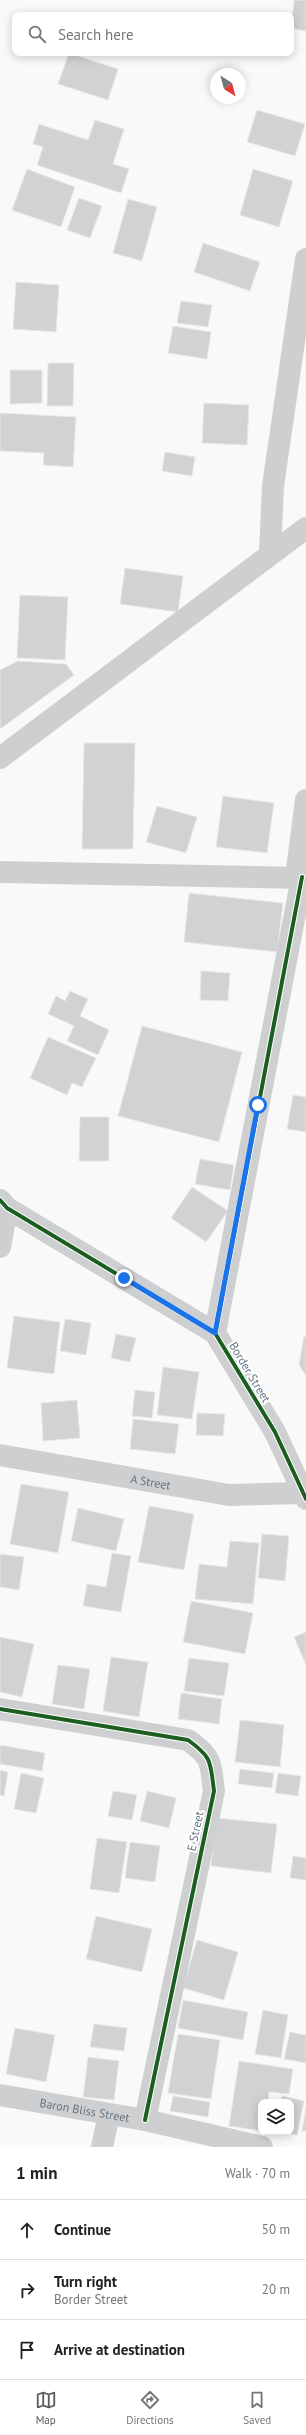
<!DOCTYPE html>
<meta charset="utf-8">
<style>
:root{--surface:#fff;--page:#f6f6f6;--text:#202124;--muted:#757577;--line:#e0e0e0;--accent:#565c61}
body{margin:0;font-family:"PT Sans",sans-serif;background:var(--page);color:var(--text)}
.controls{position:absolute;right:12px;bottom:12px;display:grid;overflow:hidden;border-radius:8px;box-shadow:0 2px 10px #0003}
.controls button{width:36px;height:36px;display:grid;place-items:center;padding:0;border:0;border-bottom:1px solid var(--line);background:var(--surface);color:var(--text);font:20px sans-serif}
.compass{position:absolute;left:210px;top:68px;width:36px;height:36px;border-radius:50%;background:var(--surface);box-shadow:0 2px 10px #0003;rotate:144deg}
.stop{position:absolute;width:12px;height:12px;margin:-9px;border:3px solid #1a73e8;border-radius:50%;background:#fff}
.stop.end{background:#1a73e8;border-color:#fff;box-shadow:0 1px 4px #0008}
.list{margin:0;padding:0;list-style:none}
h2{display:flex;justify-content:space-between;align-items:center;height:52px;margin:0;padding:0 16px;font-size:17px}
h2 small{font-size:13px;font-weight:400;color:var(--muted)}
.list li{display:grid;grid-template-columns:26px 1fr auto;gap:12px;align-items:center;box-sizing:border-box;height:60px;padding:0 16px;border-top:1px solid var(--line)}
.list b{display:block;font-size:15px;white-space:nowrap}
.list p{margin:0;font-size:13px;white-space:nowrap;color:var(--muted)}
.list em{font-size:13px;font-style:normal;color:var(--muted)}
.icon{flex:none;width:22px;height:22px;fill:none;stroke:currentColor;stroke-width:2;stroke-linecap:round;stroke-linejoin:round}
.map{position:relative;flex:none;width:306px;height:2147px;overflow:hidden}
.search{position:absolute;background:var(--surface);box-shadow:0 2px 10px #0003;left:12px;right:12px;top:12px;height:44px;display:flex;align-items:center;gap:10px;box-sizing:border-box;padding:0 14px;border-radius:8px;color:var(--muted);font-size:15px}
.sheet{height:232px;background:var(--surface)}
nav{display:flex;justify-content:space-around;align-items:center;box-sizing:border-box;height:56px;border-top:1px solid var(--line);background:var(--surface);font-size:11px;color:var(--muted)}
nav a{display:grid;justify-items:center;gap:2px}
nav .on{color:var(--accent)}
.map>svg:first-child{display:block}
.building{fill:#d0d2d3;stroke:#e8e8e8}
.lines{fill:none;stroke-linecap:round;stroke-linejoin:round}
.minor{stroke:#cecfd0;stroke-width:22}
.tertiary{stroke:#cecfd0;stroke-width:22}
.cycleway-casing{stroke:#fff;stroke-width:6}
.cycleway{stroke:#1b5e20;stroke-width:4}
.route{stroke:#1a73e8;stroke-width:5}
.labels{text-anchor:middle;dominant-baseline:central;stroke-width:4;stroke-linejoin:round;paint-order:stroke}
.street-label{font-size:12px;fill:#657683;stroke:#fff}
</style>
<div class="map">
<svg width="306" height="2147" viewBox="0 0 306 2147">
<rect width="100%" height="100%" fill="#f9f9f9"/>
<path class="building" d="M294,0H306V31L291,28Z
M69,53L118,69L108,100L58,84Z
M257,110L305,124L295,156L247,142Z
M95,120L124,129L113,164L129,169L121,193L37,165L43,147L33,144L39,124L88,140Z
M27,169L75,187L61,227L12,210Z
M253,169L293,181L279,227L240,215Z
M79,198L102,206L90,238L67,230Z
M128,199L157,207L142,261L113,253Z
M203,243L260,262L250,291L194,272Z
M16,282L59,285L56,332L13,329Z
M181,301L212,305L208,327L177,323Z
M173,326L211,332L207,359L168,353Z
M48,363H74L73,406H47Z
M10,370H42V403L10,404Z
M204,403L249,405L247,445L202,443Z
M0,413L76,417L73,467L43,465L44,453L0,451Z
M165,452L195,457L192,476L162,471Z
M125,568L183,576L178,612L120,604Z
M20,595L68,597L65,660L17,658Z
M18,661L66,664L74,675L0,729V670Z
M84,743H135L133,849H82Z
M223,796L274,803L267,853L216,847Z
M157,806L197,817L186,853L146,842Z
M189,893L283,903L277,952L184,942Z
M201,971L230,973L228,1001L200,1000Z
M70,991L88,999L80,1016L109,1030L98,1055L67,1041L74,1026L48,1014L56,996L65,1001Z
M142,1026L242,1052L219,1142L118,1116Z
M48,1037L96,1058L82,1087L72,1083L67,1095L30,1078Z
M293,1095L306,1097V1132L287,1129Z
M80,1117H109V1161H79Z
M200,1159L234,1165L230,1190L195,1184Z
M192,1187L228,1211L206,1242L171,1218Z
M14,1316L60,1322L54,1374L7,1368Z
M65,1319L91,1323L86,1355L60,1351Z
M116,1334L136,1338L130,1362L111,1358Z
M304,1336L306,1337V1376L299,1365Z
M163,1367L199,1372L192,1419L157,1415Z
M135,1390L155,1392L152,1418L132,1416Z
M77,1400L80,1438L43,1441L41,1403Z
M197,1413L225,1414L223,1436L196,1435Z
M133,1419L179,1424L175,1454L130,1449Z
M21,1484L69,1492L58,1553L10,1544Z
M149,1506L194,1514L184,1570L138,1562Z
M78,1508L124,1519L116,1551L71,1541Z
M262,1534L289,1536L285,1581L258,1578Z
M230,1541L259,1543L253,1604L195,1599L199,1564L227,1567Z
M112,1553L131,1556L121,1612L83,1606L87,1584L106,1587Z
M0,1554L24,1557L19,1590L0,1587Z
M191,1601L253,1613L245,1654L183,1642Z
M306,1632V1665L294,1637Z
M0,1637L34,1644L22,1697L0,1692Z
M111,1657L148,1662L139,1717L103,1711Z
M189,1658L229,1663L224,1696L184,1691Z
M58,1665L90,1669L84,1709L52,1704Z
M181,1693L222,1699L219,1724L178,1719Z
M240,1720L284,1725L280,1767L235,1762Z
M0,1745L45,1753L42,1771L0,1764Z
M240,1769L274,1773L272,1788L238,1784Z
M0,1770L8,1772L4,1796L0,1795Z
M21,1773L44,1778L36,1813L14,1809Z
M278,1773L301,1776L298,1796L275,1793Z
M113,1791L137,1795L132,1820L108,1816Z
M147,1791L176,1798L169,1828L140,1821Z
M216,1818L277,1824L271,1873L211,1866Z
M97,1838L127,1842L119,1893L90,1889Z
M130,1842L160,1846L155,1882L125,1878Z
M293,1856L306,1858V1880L290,1878Z
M96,1916L152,1929L142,1972L86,1959Z
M197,1940L238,1952L224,2000L183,1988Z
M183,2000L248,2012L243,2040L178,2028Z
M263,2010L288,2015L281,2058L255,2054Z
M94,2024L127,2028L124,2051L90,2047Z
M15,2028L55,2035L46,2082L6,2074Z
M290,2032L306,2035V2063L284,2059Z
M178,2034L220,2040L211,2099L168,2093Z
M88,2057L119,2061L114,2100L83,2097Z
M239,2061L293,2069L289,2094L269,2092L268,2102H261V2131L229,2126Z
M173,2096L210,2102L208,2117L170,2111Z
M282,2096L304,2101L297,2135L278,2132H291V2102H281Z
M306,2107V2131H302Z"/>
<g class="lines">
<g class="minor">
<path d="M270,553L273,486L306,259"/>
<path d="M0,758L306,528"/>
<path d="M0,872L306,878"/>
<path d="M296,877L306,800"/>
<path d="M0,1200L7,1208L215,1333L275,1432L306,1499"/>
<path d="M0,1247L7,1208"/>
<path d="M215,1333L302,877"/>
<path id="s1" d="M0,1455L229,1495L302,1493"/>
<path d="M0,1709L188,1740C213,1758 210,1762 214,1791L145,2120"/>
<path d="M102,2147L109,2114"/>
</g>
<path class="tertiary" id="s2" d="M0,2095L145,2120L262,2147"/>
<defs>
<path id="cycleway" d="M0,1200L7,1208L215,1333L275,1432L306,1499
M215,1333L302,877
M0,1709L188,1740C213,1758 210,1762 214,1791L145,2120"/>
</defs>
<use href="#cycleway" class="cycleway-casing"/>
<use href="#cycleway" class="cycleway"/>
</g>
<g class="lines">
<path class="route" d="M124,1278L215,1333L258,1105"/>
</g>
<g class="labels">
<g class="street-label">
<text transform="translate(250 1372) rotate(59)">Border Street</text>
<text stroke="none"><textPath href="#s1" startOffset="153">A Street</textPath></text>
<text transform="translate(195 1831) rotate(-78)">E Street</text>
<text stroke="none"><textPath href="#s2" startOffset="86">Baron Bliss Street</textPath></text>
</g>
</g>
</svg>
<div class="controls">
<button><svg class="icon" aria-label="layers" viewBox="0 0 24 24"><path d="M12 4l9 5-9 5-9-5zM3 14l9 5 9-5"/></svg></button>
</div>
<svg class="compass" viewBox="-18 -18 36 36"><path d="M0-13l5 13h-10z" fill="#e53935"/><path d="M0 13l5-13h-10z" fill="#757577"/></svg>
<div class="stop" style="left:258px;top:1105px"></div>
<div class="stop end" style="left:124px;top:1278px"></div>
<div class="search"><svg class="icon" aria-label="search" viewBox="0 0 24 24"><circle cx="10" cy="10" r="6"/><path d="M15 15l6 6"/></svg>Search here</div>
</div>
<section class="sheet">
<h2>1 min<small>Walk · 70 m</small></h2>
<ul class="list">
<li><svg class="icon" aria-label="ahead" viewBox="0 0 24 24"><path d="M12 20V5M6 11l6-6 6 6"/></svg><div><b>Continue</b></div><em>50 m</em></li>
<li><svg class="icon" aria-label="right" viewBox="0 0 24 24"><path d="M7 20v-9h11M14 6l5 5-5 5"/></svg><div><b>Turn right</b><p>Border Street</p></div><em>20 m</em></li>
<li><svg class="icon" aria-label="arrive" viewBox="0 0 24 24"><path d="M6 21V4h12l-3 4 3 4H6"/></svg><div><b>Arrive at destination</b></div></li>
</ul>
</section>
<nav>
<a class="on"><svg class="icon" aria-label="map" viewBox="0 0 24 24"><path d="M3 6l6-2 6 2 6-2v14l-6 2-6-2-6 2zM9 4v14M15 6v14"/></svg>Map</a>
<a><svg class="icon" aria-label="directions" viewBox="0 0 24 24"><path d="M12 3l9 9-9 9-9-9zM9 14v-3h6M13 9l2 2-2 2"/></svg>Directions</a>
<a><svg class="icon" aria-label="saved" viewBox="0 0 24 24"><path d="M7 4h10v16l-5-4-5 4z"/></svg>Saved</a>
</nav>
